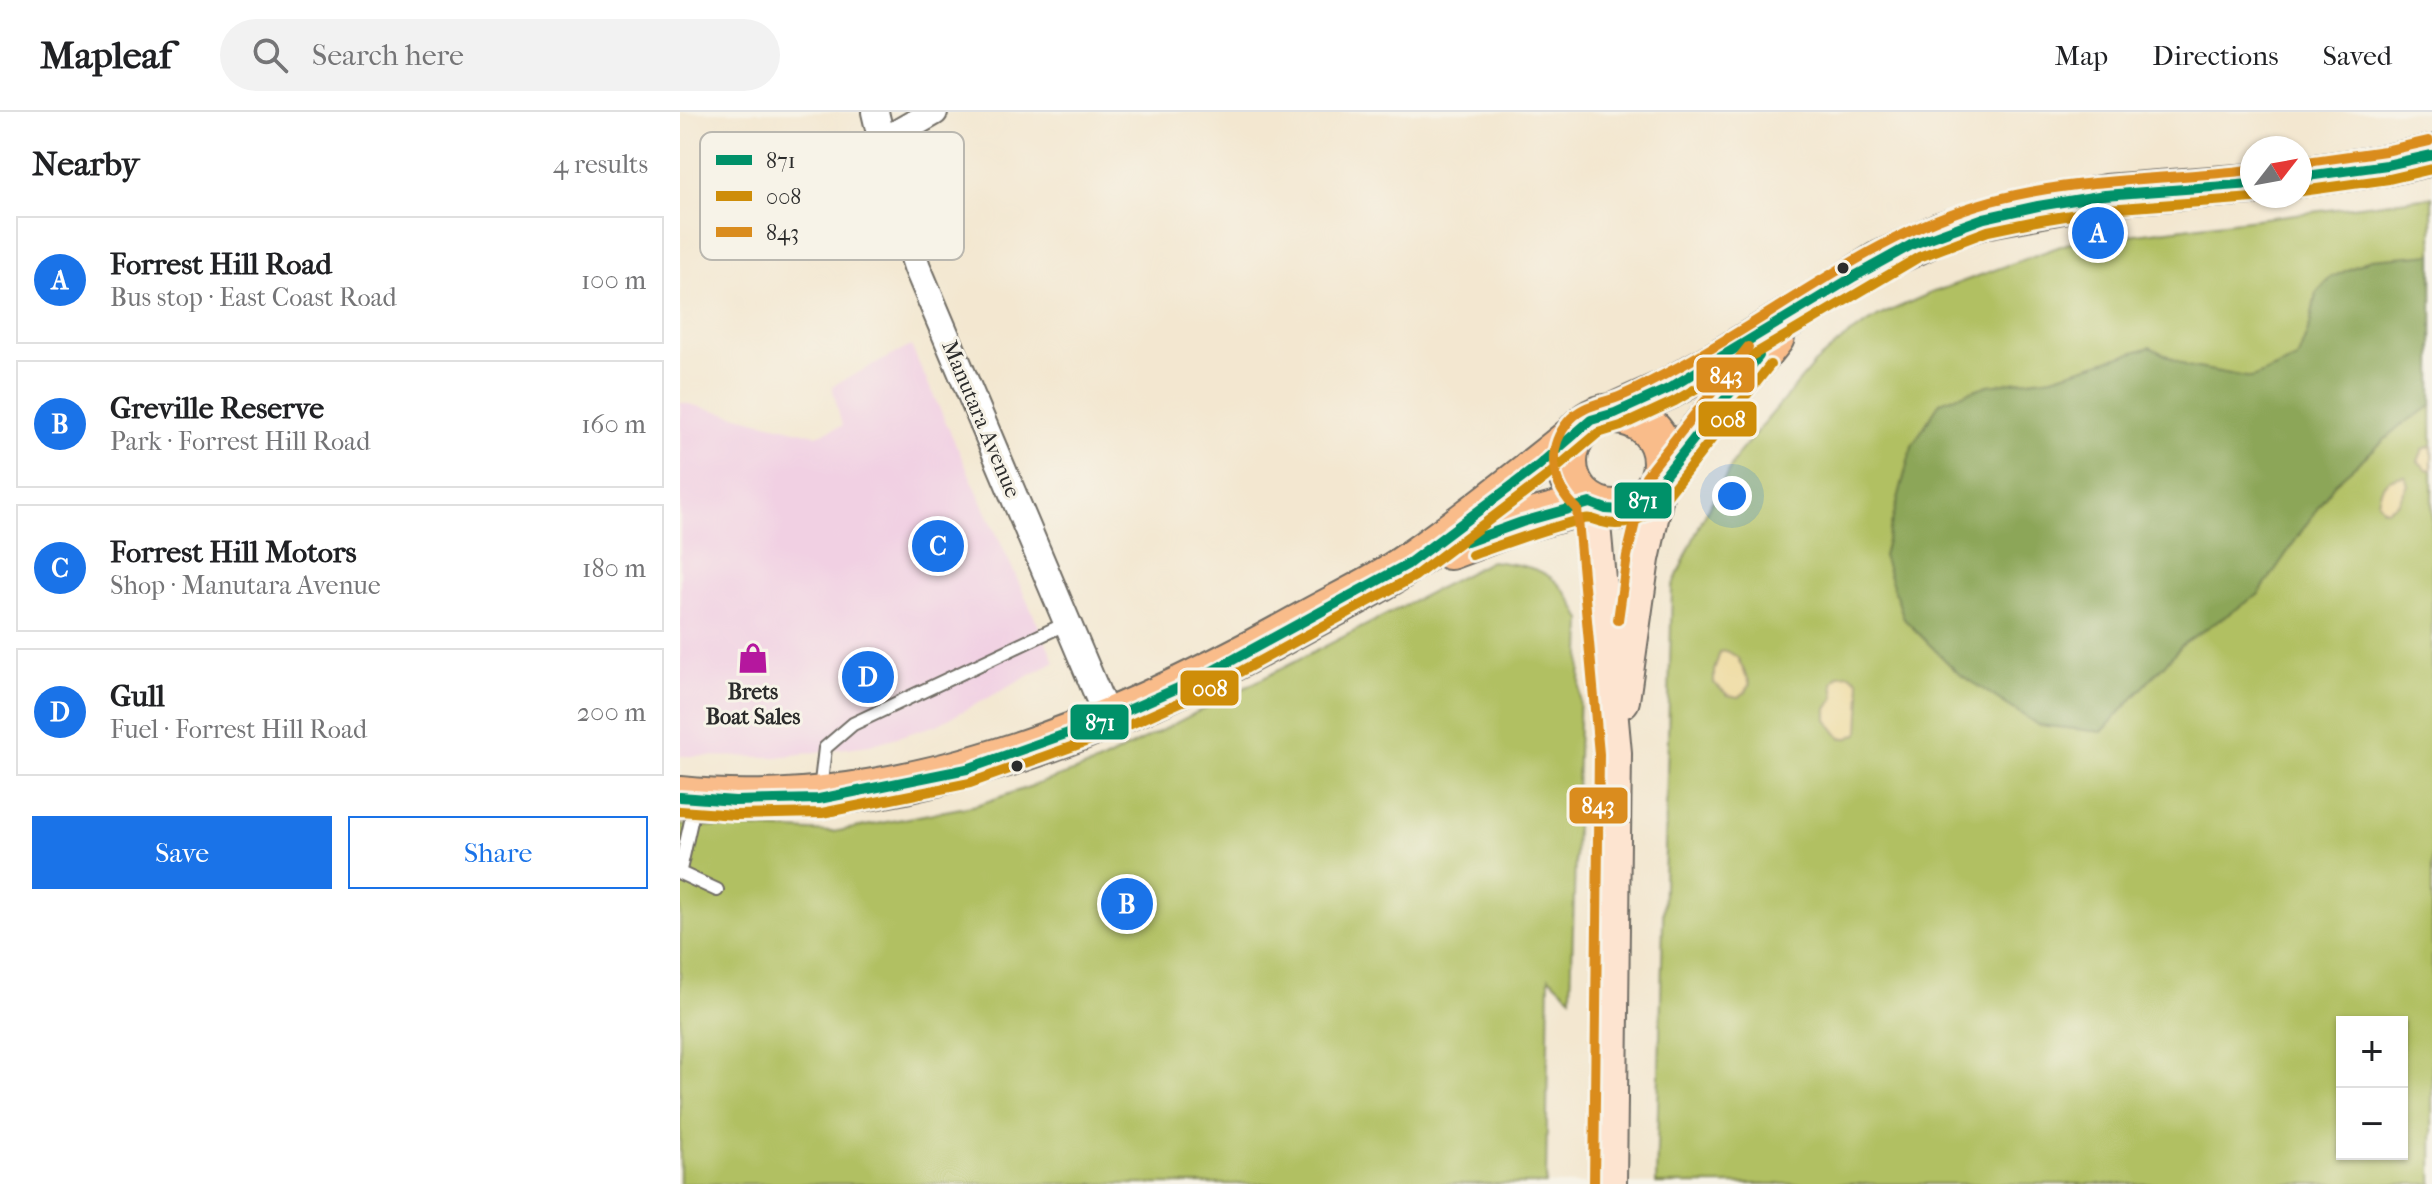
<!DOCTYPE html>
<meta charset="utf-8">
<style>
:root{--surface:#fff;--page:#f2f2f2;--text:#202124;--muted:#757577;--line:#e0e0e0;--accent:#1a73e8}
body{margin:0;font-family:"IM FELL French Canon",serif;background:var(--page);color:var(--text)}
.controls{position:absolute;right:24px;bottom:24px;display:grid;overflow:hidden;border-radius:0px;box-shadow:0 2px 6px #0004}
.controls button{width:72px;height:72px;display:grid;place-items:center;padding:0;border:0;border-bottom:2px solid var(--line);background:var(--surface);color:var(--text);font:40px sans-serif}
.compass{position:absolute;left:1560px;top:24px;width:72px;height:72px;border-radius:50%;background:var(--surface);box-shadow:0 2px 6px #0004;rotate:59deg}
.you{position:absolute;left:1052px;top:384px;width:28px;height:28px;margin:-20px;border:6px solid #fff;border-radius:50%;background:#1a73e8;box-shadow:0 0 0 12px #1a73e833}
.badge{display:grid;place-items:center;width:52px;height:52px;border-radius:50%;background:var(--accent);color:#fff;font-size:26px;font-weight:700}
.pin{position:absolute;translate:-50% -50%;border:4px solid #fff;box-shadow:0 2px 8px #0006}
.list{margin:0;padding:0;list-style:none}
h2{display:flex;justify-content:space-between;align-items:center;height:104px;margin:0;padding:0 32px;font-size:34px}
h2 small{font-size:26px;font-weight:400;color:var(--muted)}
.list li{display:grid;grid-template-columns:52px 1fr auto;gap:24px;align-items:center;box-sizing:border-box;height:128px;margin:0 16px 16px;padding:0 16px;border:2px solid var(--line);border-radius:0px}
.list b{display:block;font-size:30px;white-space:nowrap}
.list p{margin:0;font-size:26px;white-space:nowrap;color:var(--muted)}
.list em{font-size:26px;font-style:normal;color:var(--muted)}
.actions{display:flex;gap:16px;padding:24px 32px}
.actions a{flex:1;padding:18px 0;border:2px solid var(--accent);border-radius:0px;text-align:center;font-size:28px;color:var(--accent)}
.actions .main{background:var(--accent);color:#fff}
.icon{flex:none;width:44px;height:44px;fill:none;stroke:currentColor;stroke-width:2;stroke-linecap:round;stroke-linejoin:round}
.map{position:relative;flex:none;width:1752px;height:1072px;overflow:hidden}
header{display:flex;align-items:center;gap:48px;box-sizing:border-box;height:112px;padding:0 40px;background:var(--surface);border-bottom:2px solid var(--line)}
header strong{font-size:38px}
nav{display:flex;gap:44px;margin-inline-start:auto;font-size:28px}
.search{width:560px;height:72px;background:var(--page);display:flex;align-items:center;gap:20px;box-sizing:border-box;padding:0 28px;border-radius:44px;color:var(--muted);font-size:30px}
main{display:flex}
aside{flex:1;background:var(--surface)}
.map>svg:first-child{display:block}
.built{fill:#f1d0e3}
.green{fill:#b1c062;stroke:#6e7646;stroke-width:2;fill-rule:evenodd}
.forest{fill:#8ca658;stroke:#5c6842;stroke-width:2}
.sand{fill:#eeda9e;stroke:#8c8264;stroke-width:2}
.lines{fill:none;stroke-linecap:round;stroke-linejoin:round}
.service-casing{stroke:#716d65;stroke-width:16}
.minor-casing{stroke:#716d65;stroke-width:30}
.secondary-casing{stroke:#716d65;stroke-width:40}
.primary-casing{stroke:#716d65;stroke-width:44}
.service{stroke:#fff;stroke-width:12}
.minor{stroke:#fff;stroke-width:26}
.secondary{stroke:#fde4d0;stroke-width:36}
.primary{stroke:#f9bc8a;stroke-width:40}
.bus-1-casing{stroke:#f7f3e8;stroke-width:16}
.bus-2-casing{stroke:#f7f3e8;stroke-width:16}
.bus-3-casing{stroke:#f7f3e8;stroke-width:16}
.bus-1{stroke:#009169;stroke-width:10}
.bus-2{stroke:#ce8d09;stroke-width:10}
.bus-3{stroke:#da8c1e;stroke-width:10}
.bus-dot{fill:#2b2b2b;stroke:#f7f3e8;stroke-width:3}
.labels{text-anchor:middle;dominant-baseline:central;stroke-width:6;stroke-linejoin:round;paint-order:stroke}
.street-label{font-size:22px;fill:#2b2b2b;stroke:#f7f3e8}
.poi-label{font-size:22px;font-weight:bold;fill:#2b2b2b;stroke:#f7f3e8}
.key{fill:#f7f3e8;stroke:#bab7af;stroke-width:2}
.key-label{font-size:22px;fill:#2b2b2b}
.line-badge{stroke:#f7f3e8;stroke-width:3}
.badge-label{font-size:22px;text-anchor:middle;font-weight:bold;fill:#fff}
</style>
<header>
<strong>Mapleaf</strong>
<div class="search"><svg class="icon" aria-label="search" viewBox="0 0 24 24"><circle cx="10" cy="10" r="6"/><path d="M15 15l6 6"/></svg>Search here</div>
<nav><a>Map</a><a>Directions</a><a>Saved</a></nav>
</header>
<main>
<aside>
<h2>Nearby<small>4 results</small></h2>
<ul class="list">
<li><span class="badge">A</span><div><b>Forrest Hill Road</b><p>Bus stop · East Coast Road</p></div><em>100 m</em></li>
<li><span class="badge">B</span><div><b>Greville Reserve</b><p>Park · Forrest Hill Road</p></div><em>160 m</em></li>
<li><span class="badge">C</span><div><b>Forrest Hill Motors</b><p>Shop · Manutara Avenue</p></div><em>180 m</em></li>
<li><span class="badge">D</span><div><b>Gull</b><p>Fuel · Forrest Hill Road</p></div><em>200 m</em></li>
</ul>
<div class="actions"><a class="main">Save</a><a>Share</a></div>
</aside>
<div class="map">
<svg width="1752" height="1072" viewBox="0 0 1752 1072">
<rect width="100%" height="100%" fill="#f7f3e8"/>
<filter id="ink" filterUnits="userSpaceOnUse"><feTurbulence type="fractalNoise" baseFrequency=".0125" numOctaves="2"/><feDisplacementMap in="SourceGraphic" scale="16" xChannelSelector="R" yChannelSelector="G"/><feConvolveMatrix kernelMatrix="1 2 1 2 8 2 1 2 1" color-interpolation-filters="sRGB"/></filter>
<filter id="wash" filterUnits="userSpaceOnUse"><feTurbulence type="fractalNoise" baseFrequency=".006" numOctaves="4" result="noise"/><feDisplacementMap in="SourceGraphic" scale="32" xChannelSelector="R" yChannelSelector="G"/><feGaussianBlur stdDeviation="1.8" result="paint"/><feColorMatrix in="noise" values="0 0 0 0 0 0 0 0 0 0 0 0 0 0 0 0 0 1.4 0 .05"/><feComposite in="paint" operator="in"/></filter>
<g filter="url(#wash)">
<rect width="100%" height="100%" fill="#f3e7d0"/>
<path class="built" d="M231,234L375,550L257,613L190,633L97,645L0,644V290L136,323L162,314L152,274Z"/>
<path class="green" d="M1752,85V1072H976L992,475L1022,408L1058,342L1134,252L1167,224L1201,203L1251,181L1392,130ZM1662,910H1722V1042H1662Z
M811,449C861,455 879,460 902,508L891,885L869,865L866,1072H0V713L153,720L297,693L418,651Z"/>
<path class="forest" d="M1752,142V294L1724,311L1654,372L1578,483L1504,531L1422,620L1358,613L1278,561L1224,507L1203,444L1232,334L1260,290L1308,273L1372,265L1470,235L1507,254L1572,266L1617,247L1630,213L1636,181L1650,166L1691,147Z"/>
<path class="sand" d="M1752,334V358L1746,357L1738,349L1743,337Z
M1725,364L1728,373L1718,391L1707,398L1703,397L1698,390C1701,372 1706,366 1725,364Z
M1047,539L1057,545L1070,571L1066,580L1058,585L1048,583L1034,571V559L1040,540Z
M1170,562L1178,568L1181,581L1179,621L1169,626H1161L1147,608V597L1155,585L1153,570L1159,563Z"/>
</g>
<g filter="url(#ink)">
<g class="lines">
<defs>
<path id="service" d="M140,679L145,636L173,612L387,511
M0,758L15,691
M0,761L37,778"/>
<path id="minor" d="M195,0L219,101L237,155L428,607
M202,30L254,0"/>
<path id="secondary" d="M910,391L933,641L928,1072
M941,588L961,447L977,374"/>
<path id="primary" d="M1620,65L1707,53L1752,43
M935,301L988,277L1036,250L1199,150L1260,121L1304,106L1425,83L1572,72
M887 350a48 48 0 1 1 96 0a48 48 0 1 1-96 0Z
M979,370L1094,225
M770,437L842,410L910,391
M0,685C215,707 435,616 619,513C656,492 696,474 730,450C786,411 840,368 893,325"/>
</defs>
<use href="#service" class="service-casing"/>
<use href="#minor" class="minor-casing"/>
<use href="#secondary" class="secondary-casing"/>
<use href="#primary" class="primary-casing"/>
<use href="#service" class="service"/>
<use href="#minor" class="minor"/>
<use href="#secondary" class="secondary"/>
<use href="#primary" class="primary"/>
<defs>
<path id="bus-1" d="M1620,65L1707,53L1752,43
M787,430L842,410L910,391L926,397L941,398L955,394L968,385L1079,244
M0,685L55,689L139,687L287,657L428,607L516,568L728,452L858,354L911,308L935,301L988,277L1175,164L1233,132L1304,106L1358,94L1425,83L1572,72"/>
<path id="bus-2" d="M1622,79L1709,67L1752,57
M792,443C829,430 866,416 904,407C912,405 915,409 922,410C943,416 963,407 979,394L1090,253
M0,699L55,703L142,701L290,671L433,620L523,580L735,464L866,365L918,321L941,314L995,289L1239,145L1308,119L1361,108L1427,97L1573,86"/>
<path id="bus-3" d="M1620,51L1705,39L1749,29
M938,508L947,444L966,364L1068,235
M914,1072L919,642L897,397C872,374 865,338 888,310C901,293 922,292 941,284C960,276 978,266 995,257C1101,200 1194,121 1311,89C1396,66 1484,68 1570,58"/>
</defs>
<use href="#bus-1" class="bus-1-casing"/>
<use href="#bus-2" class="bus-2-casing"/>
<use href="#bus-3" class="bus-3-casing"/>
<use href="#bus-1" class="bus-1"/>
<use href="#bus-2" class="bus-2"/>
<use href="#bus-3" class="bus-3"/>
</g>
</g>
<defs>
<symbol id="shop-bare" viewBox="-9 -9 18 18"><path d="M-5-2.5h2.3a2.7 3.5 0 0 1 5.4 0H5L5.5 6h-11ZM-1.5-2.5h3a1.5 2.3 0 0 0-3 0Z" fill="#b5179e" stroke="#f7f3e8" stroke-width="2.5" paint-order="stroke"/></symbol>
</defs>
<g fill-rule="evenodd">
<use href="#shop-bare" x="51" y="524" width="44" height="44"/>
</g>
<g class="bus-dot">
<circle cx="1163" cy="156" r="7"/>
<circle cx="337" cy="654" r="7"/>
</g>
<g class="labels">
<g class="street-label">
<text transform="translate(301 307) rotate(67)">Manutara Avenue</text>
</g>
<g class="poi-label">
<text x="73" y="580">Brets<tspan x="73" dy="25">Boat Sales</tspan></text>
</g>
</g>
<rect x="20" y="20" width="264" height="128" rx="12" class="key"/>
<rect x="36" y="43" width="36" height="10" fill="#009169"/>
<rect x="36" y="79" width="36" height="10" fill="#ce8d09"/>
<rect x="36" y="115" width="36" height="10" fill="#da8c1e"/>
<g class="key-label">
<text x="86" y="56">871</text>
<text x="86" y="92">008</text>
<text x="86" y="128">843</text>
</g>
<g class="line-badge">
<rect x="1015" y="244" width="61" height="38" rx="8" fill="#da8c1e"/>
<rect x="1017" y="288" width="61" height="38" rx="8" fill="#ce8d09"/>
<rect x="933" y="369" width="60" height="39" rx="8" fill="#009169"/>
<rect x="499" y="557" width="61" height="38" rx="8" fill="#ce8d09"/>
<rect x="389" y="591" width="61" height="38" rx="8" fill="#009169"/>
<rect x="888" y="674" width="61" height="39" rx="8" fill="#da8c1e"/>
</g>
<g class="badge-label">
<text x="1046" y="271">843</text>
<text x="1048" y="315">008</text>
<text x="963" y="396">871</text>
<text x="530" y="584">008</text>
<text x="420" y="618">871</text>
<text x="918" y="701">843</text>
</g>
</svg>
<div class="controls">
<button>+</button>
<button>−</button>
</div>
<svg class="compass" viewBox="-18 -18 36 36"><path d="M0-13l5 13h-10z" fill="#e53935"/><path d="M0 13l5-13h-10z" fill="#757577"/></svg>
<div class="you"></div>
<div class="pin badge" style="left:1418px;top:121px">A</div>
<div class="pin badge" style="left:447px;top:792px">B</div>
<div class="pin badge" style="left:258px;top:434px">C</div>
<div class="pin badge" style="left:188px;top:565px">D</div>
</div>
</main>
